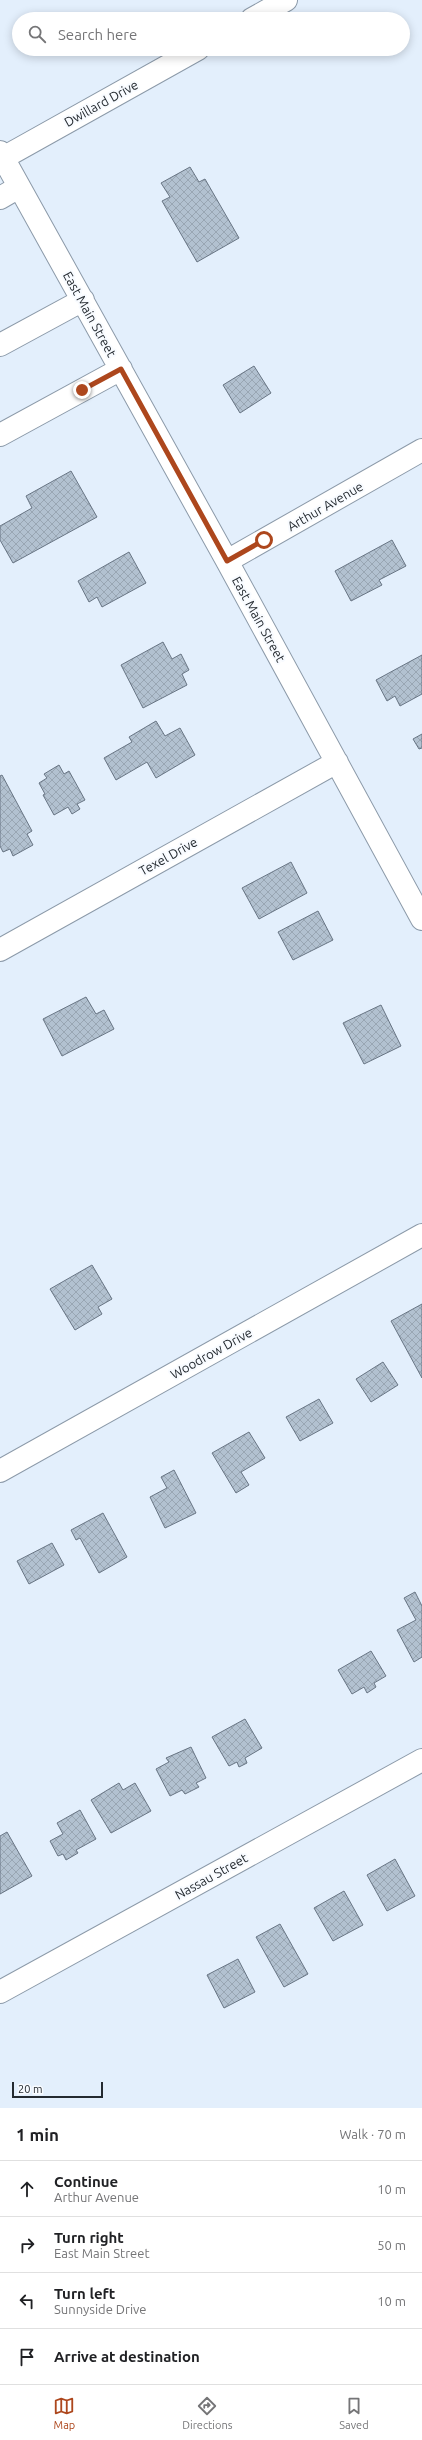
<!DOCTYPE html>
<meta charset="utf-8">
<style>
:root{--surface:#fff;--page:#f6f6f6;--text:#202124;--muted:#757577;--line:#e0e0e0;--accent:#ad471d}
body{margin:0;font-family:Ubuntu,sans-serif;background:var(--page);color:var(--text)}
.scale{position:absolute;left:12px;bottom:10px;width:91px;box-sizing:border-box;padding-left:4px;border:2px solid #242a30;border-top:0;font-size:11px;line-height:14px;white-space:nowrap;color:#242a30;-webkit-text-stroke:3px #f8fbff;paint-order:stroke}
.stop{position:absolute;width:12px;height:12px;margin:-9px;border:3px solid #ad471d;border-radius:50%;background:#fff}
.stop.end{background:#ad471d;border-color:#fff;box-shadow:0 1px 4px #0008}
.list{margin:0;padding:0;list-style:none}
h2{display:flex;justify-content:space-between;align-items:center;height:52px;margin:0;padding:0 16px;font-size:17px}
h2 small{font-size:13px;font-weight:400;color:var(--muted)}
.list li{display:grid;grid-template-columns:26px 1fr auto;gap:12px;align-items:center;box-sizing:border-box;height:56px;padding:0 16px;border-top:1px solid var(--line)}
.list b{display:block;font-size:15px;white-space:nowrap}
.list p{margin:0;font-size:13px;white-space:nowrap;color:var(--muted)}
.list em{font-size:13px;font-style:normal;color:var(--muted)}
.icon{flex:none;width:22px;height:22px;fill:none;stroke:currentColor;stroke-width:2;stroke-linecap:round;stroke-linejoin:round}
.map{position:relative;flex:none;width:422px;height:2108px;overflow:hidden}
.search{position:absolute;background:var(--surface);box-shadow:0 2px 10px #0003;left:12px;right:12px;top:12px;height:44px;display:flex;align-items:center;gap:10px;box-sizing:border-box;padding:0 14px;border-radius:22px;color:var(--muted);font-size:15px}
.sheet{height:276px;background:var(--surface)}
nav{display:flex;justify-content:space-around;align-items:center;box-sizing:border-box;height:56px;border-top:1px solid var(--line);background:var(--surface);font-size:11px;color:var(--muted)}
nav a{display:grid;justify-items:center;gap:2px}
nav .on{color:var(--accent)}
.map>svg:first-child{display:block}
.building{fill:url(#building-cross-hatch);stroke:#687584}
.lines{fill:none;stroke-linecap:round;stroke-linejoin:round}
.minor-casing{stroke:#8c9aa9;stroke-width:24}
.minor{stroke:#fff;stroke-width:22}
.route{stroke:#ad471d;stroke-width:5}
.labels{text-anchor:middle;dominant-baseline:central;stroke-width:4;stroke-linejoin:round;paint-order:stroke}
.street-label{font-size:13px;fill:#242a30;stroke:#f8fbff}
</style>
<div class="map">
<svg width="422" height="2108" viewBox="0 0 422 2108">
<defs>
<pattern id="building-cross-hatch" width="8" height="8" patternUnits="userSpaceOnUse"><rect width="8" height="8" fill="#b2c1d0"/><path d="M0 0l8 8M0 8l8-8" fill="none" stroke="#99a6b3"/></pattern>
</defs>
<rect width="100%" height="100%" fill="#e3effc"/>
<path class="building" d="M190,167L199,182L205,179L239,238L197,262L162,201L170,197L161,183Z
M254,366L271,393L240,413L223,385Z
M71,471L97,517L13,563L0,540V526L32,508L26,496Z
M392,540L406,566L379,580L382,585L351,601L335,571Z
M129,552L146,583L102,607L97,597L89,602L78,581Z
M163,642L172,659L181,654L189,670L182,674L187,685L143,708L121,665Z
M422,655V694L400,706L395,696L387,701L376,680Z
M156,721L165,736L180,728L195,755L156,778L147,762L116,780L104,758L132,742L129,737Z
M422,734V748L419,749L413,739Z
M59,765L64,774L69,771L85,800L77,804L80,809L72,814L68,807L54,815L43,795L45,794L39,783L47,778L44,774Z
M2,775L32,831L27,834L33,845L13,856L10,849L3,852L0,846V776Z
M291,862L307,893L259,919L242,888Z
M318,911L333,940L293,960L278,932Z
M86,997L96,1014L104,1010L114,1029L62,1056L43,1019Z
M381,1005L401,1046L364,1064L343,1023Z
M92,1265L112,1299L98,1307L102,1314L75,1330L50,1289Z
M422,1304V1378L391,1321Z
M383,1362L398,1385L371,1402L356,1379Z
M319,1399L333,1423L300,1441L286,1417Z
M249,1432L265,1458L241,1472L249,1485L236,1493L212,1453Z
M174,1470L196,1513L165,1528L150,1497L167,1488L161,1477Z
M103,1513L127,1557L99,1573L80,1538L76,1540L71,1530Z
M52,1543L64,1565L29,1584L17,1561Z
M415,1592L422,1606V1657L414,1662L397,1630L416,1620L404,1598Z
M371,1651L386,1676L374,1683L376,1687L367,1693L364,1687L352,1694L338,1670Z
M245,1719L262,1748L245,1758L247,1763L239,1767L237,1762L229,1766L212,1737Z
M191,1747L206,1778L196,1783L199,1787L185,1794L182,1790L170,1796L156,1769L169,1762L166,1758Z
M119,1783L123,1790L135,1783L151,1811L111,1833L91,1800Z
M80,1810L96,1839L76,1850L78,1853L66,1860L63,1854L58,1856L50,1841L63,1834L57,1823Z
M7,1832L32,1876L0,1894V1836Z
M395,1859L415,1896L387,1911L367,1875Z
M344,1891L363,1925L333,1941L314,1908Z
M280,1924L308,1974L284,1987L256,1937Z
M238,1959L255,1992L224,2008L207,1975Z"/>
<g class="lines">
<defs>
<path id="minor" d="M252,19L286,0
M0,152L227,561L422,919
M3,158L198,49
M0,198L19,187
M0,345L83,300
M0,435L121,369
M227,561L422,450
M0,950L337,762
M0,1471L422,1235
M0,1992L422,1760"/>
</defs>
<use href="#minor" class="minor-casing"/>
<use href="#minor" class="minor"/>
</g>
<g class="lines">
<path class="route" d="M82,390L121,369L227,561L264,540"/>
</g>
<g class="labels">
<g class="street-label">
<text transform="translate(101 103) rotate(-29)">Dwillard Drive</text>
<text transform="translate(90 314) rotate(61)">East Main Street</text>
<text transform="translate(325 506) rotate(-30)">Arthur Avenue</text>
<text transform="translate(259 619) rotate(61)">East Main Street</text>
<text transform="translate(168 856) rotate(-29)">Texel Drive</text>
<text transform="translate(211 1353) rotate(-29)">Woodrow Drive</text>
<text transform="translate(211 1876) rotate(-29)">Nassau Street</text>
</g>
</g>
</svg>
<div class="scale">20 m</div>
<div class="stop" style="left:264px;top:540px"></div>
<div class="stop end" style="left:82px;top:390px"></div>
<div class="search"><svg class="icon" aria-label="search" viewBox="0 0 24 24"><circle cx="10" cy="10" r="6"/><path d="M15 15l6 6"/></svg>Search here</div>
</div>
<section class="sheet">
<h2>1 min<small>Walk · 70 m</small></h2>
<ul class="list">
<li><svg class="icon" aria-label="ahead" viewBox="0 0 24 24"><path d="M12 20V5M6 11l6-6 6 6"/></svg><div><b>Continue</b><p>Arthur Avenue</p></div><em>10 m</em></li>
<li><svg class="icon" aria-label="right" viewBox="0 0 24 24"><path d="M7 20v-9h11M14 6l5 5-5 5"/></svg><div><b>Turn right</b><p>East Main Street</p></div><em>50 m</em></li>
<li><svg class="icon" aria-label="left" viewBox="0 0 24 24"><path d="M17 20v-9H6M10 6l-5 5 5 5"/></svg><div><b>Turn left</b><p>Sunnyside Drive</p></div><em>10 m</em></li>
<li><svg class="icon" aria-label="arrive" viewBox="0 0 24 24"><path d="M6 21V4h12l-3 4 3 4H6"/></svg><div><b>Arrive at destination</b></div></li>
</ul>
</section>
<nav>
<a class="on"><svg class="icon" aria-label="map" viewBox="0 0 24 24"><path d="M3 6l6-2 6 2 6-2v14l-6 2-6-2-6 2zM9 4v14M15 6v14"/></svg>Map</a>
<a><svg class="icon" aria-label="directions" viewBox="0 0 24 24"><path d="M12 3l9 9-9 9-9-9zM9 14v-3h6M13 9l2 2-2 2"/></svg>Directions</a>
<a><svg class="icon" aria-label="saved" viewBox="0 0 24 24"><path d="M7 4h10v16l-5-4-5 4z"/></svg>Saved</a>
</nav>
